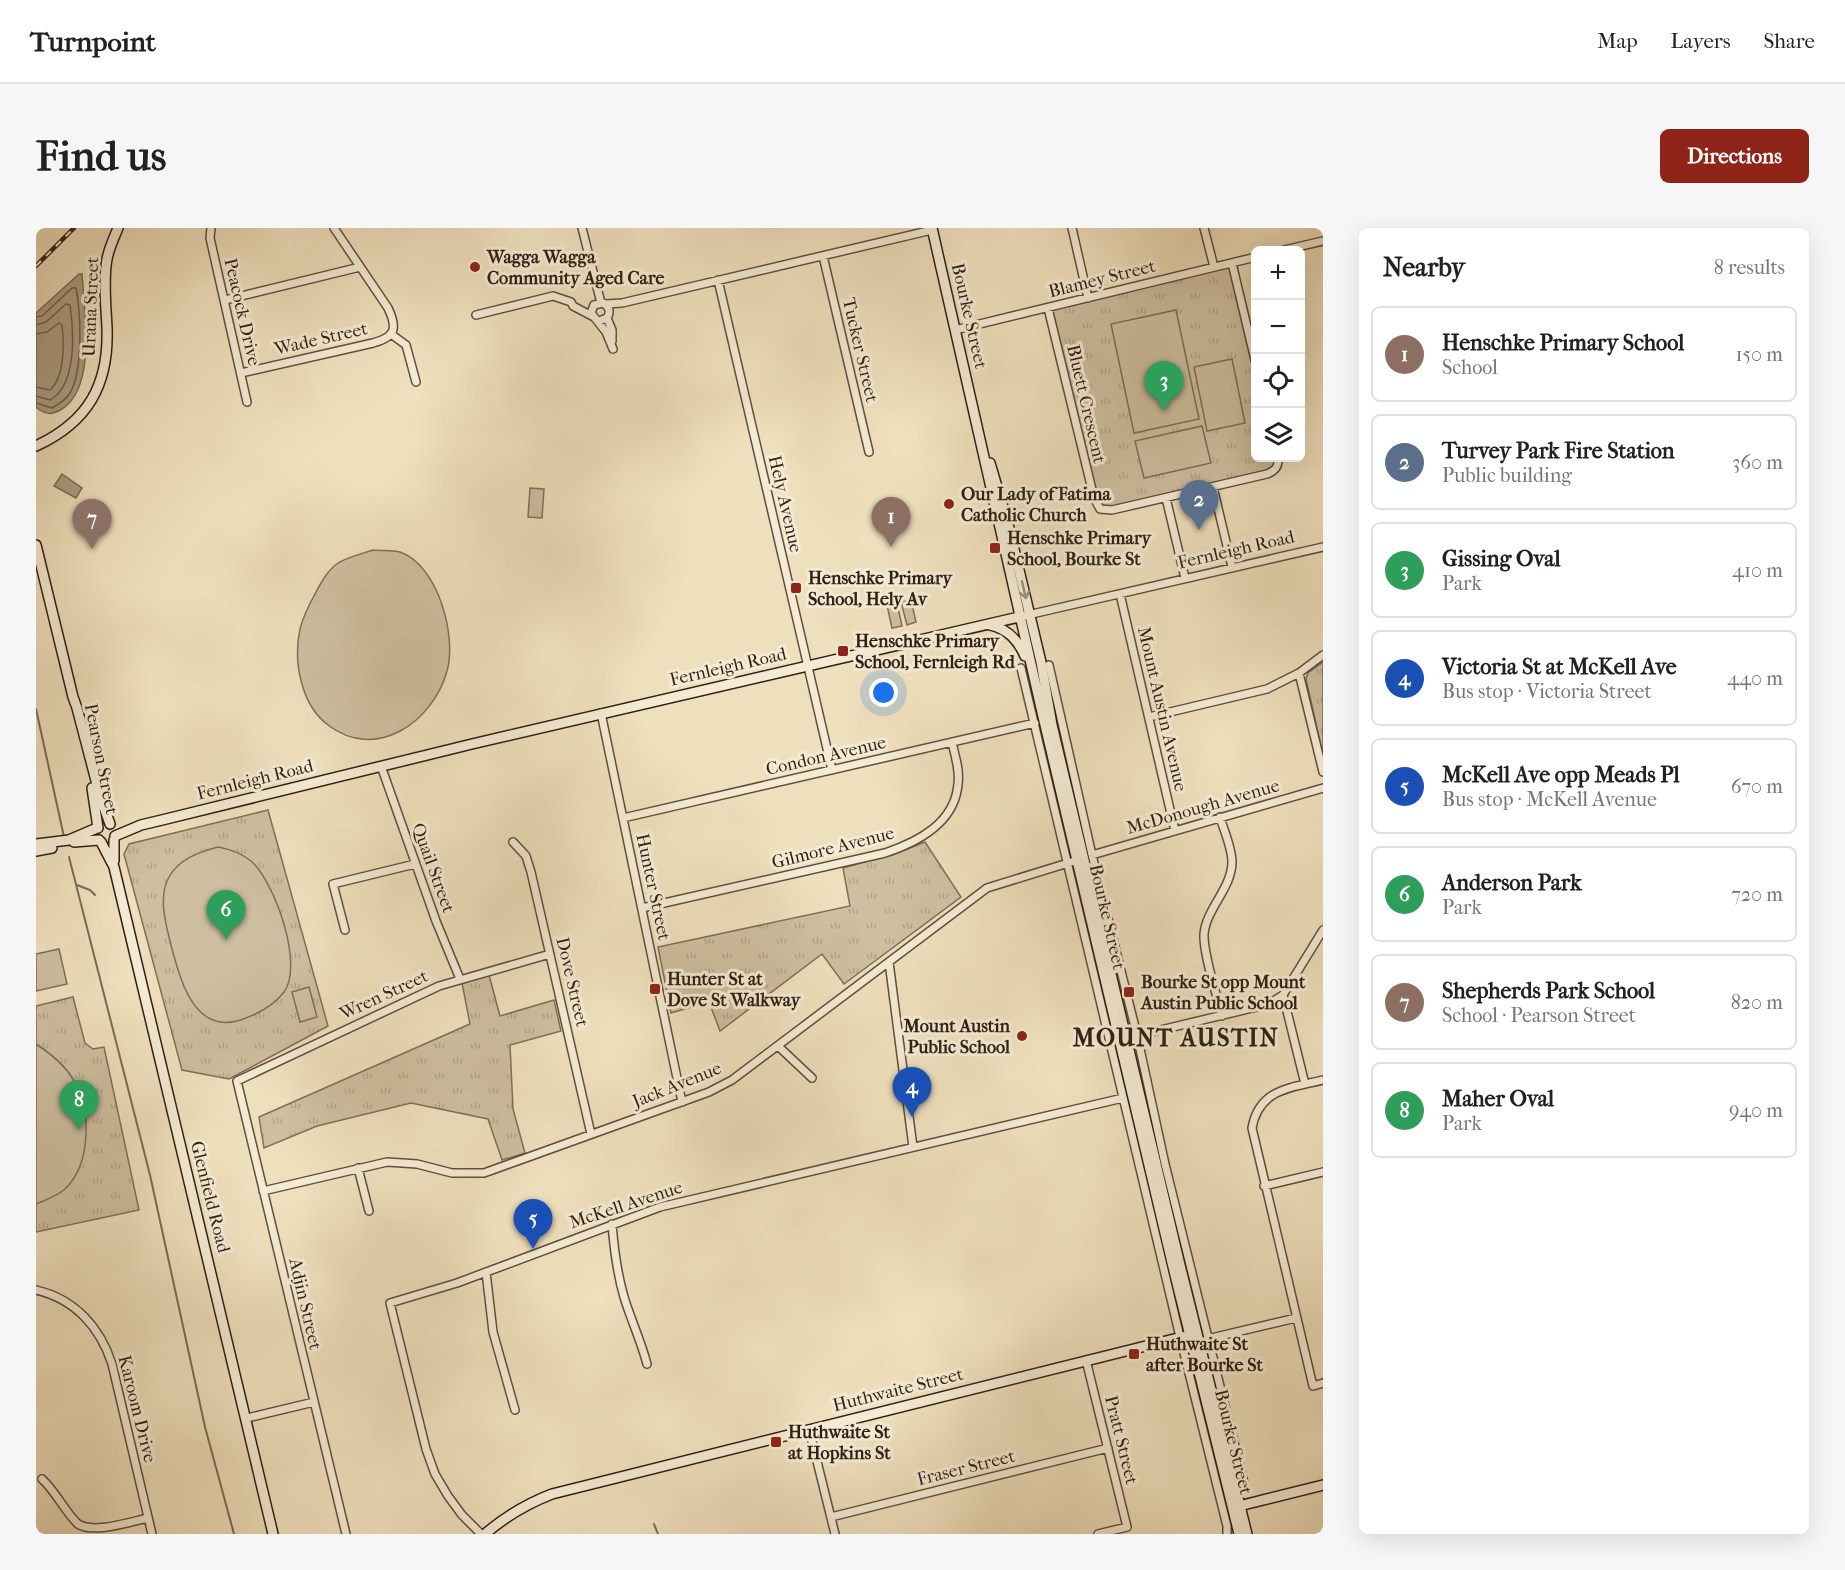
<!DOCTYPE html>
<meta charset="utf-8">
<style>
:root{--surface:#fff;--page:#f6f6f6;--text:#202124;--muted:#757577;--line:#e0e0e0;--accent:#8f2418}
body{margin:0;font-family:"IM FELL French Canon",serif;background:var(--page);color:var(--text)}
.controls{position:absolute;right:18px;top:18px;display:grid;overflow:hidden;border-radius:9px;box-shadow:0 6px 24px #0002}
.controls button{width:54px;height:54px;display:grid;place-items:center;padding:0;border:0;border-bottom:2px solid var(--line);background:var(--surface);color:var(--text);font:30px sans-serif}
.you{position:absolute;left:848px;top:465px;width:21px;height:21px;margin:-15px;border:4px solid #fff;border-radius:50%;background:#1a73e8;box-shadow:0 0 0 9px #1a73e833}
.badge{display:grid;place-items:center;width:39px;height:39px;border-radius:50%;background:var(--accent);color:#fff;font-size:20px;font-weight:700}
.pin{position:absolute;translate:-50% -50px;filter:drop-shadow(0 2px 3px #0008)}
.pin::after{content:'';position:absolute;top:32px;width:21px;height:18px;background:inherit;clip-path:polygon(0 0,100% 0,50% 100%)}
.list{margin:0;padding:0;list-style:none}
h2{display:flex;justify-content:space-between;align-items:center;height:78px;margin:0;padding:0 24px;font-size:26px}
h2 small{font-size:20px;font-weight:400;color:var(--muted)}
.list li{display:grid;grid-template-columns:39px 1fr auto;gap:18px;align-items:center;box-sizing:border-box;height:96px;margin:0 12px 12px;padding:0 12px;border:2px solid var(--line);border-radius:9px}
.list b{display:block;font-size:22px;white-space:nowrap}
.list p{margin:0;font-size:20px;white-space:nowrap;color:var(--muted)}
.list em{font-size:20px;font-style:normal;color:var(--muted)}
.icon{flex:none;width:33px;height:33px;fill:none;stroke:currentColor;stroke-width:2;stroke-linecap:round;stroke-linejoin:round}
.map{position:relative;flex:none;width:1287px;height:1306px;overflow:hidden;border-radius:9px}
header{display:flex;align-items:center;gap:36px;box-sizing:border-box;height:84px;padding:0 30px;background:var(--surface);border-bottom:2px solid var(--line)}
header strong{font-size:28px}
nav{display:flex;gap:33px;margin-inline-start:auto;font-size:21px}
.intro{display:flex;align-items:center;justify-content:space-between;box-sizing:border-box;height:144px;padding:0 36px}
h1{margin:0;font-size:42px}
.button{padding:15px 27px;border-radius:9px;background:var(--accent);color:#fff;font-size:21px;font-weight:700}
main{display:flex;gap:36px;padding:0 36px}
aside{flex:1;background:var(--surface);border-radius:9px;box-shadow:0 6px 24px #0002}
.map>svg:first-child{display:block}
.park{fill:url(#park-tufts);stroke:#7e6f5a;stroke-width:1.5}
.pitch{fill:#cebfa0;stroke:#7e6f5a;stroke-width:1.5}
.water{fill:#ad9e84;stroke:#7a6b57;stroke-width:1.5}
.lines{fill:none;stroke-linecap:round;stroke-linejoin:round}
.shore{stroke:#6e5e4c;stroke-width:1.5}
.stream{stroke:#7a6b57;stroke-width:2}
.street-casing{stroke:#5e4f3e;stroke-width:10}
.secondary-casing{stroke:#2e1f14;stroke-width:12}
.street{stroke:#f5ebd4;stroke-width:7}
.secondary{stroke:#f5ebd4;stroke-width:9}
.rail-casing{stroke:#2e1f14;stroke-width:4.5}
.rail{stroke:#f5ebd4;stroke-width:2;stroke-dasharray:7;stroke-linecap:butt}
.oneway{stroke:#9b8f7e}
.poi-dot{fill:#8f2418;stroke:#f5ebd4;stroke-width:2}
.labels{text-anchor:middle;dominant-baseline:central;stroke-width:6;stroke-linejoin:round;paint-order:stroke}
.poi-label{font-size:18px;font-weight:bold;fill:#2e1f14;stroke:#f5ebd4;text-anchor:start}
.street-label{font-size:18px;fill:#2e1f14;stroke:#f5ebd4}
.district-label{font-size:24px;font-weight:bold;letter-spacing:1.5px;fill:#2e1f14;stroke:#f5ebd4}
</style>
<header>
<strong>Turnpoint</strong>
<nav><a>Map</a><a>Layers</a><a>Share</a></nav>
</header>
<div class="intro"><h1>Find us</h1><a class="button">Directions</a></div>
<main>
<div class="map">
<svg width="1287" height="1306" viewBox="0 0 1287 1306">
<defs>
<pattern id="park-tufts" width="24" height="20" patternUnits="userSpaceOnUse" patternTransform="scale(1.5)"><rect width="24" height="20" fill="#cebfa0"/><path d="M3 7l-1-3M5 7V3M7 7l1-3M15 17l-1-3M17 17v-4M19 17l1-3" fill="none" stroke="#b1a489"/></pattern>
</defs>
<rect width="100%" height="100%" fill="#efe0bd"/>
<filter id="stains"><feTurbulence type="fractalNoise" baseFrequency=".00333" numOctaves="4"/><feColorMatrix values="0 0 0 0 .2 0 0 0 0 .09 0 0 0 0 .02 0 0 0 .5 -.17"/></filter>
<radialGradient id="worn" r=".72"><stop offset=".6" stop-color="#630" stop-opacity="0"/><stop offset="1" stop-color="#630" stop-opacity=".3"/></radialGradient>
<path class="park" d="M1196,35L1219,136L1220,230H1242L1240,241L1076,282L1060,277L1012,80Z
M1287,434V527L1270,451L1272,445Z
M232,582L292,798L193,851L146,842L88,626L93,616Z
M889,614L925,669L808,756L786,726L684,803L673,774L635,785L622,719L814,678L807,640L861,625Z
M453,747L464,788L518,772L525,803L474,817L477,881L489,925L466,932L452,891L375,875L281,898L228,920L223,889L434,796L426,755Z
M37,769L49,815L57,821L68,819L103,982L0,1004V778Z"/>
<path class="pitch" d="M1140,82L1163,191L1098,205L1075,96Z
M1196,131L1209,195L1171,203L1158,139Z
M1166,198L1175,235L1108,250L1099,213Z
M494,260L508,261L506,290L492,289Z
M337,322C345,323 356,322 364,324C402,337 421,408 411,443C397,494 340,534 292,497C265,477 257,433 264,401C267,388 274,375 280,364C286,353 292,342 302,335C312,329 325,326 337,322Z
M875,372L880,394L871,397L865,374Z
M861,375L866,398L856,400L851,377Z
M182,619C194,621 205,625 215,633C239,654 268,737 248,764C239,776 223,785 210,790C161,810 146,758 136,721C131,700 121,670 133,649C143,631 163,624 182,619Z
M23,721L31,756L0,763V726Z
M273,759L281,789L264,794L256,764Z
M0,816C14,825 28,836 37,851C55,881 56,935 29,961C21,968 10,972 0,976Z"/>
<path class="water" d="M43,46H46C48,82 61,159 26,181C16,187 10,187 1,180L0,177V85Z
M26,246L46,260L40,270L18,258Z"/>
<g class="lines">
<path class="shore" d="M0,89L6,88L36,60H40C45,86 47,143 34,165C30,172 23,176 16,180L0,175
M0,97L10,94L30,76L34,77C38,104 41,157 14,172L0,168
M0,106L11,104L23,95L26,97C28,115 29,149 14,162L0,159"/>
<path class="stream" d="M0,481L28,609
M33,629L114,947L169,1199L198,1306
M41,657L54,662L59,667
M618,1296L622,1306"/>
<defs>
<path id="street" d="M175,0L174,10L211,174
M546,0L565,75
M1036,0L1052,70
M1168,0L1178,39
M1248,22L1287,13
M787,28L833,224
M1196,35L1220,136
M682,52L796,542
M189,72L324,39
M570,76L586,75L896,2
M1012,80L1058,270L1064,281L1076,282L1231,246C1239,243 1243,239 1242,230
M440,87L517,68L535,74L537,78L556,88
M571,90L576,102V113
M563,93L571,90C575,84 573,78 567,75L558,77L555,85L570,104L577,121
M919,102L1220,29
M355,106L370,117L380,154
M205,145L337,115C359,109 362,101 352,80L298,0
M1177,259L1196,339
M1130,270L1149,350
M1084,366L1139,603
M983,389L1287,319
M1013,437L1056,627L1101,807L1129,936L1208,1255
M985,440L1144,1109L1191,1298V1306
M1263,445L1287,544
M565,485L646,874
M1113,489L1231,461L1263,445L1287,427
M345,538L400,693L424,751
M1184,589C1188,603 1196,620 1196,634C1196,660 1170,681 1168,706C1167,726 1181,767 1186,788
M587,590L999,495
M477,614L490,628L495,644L555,906
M1056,627L1287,560
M606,680L849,625C882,614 919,595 922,556C924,542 919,528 916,514
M309,702L297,656L379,636
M853,734L877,919
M1247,767L1269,856
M1087,811L1233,776L1247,767L1287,702
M742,818L776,850
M1287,852C1254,860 1223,861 1216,900L1277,1158L1287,1155
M322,940L333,983
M1228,958L1287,944
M227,963L351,934L381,936L416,945H448L673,864L696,852L951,660L1045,631
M576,996C578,1021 581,1045 588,1069C595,1092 605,1113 611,1136
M450,1044L457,1104L479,1182
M0,1062C39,1071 64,1099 76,1136L116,1306
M1171,1111L1260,1090
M1050,1132L1091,1299L1062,1306
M211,1190L278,1174
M773,1201L799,1306
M6,1251C21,1265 29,1284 42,1296C57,1306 94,1294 112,1290
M795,1289L1072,1220
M310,1306L201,853L403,758L514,726
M445,1306L426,1287L412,1268L399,1246L390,1221L354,1075L421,1055L624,979L1087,870"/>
<path id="secondary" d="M896,0L1005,480L1137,1039L1203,1306
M0,218C52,194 73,157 71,100C70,77 67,53 71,31C73,20 78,10 82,0
M954,235L972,296L1005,434L1016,497L1144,1037L1211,1306
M0,317L37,469L41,480L64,568L74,596
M954,397C972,401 982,412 989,428
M56,560L62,600
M79,608L105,597L126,592L436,516L983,389
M38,614L63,612
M65,614L78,639L237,1306
M0,616L33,612L61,600
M0,623L16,620
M78,633V612
M1199,1279L1287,1257
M449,1306C470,1288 490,1276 516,1266L1158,1106"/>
</defs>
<use href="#street" class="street-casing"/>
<use href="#secondary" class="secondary-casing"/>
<use href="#street" class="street"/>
<use href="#secondary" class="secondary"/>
<defs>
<path id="rail" d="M0,38L38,0"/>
</defs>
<use href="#rail" class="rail-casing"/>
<use href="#rail" class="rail"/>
</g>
<defs><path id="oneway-shaft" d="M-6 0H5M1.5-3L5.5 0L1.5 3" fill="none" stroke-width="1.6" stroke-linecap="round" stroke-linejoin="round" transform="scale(1.5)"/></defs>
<use class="oneway" href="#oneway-shaft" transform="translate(988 362) rotate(77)"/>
<g class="poi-dot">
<circle cx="439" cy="39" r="6"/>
<circle cx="913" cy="276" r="6"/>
<rect x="953" y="314" width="12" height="12" rx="3"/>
<rect x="754" y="354" width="12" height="12" rx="3"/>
<rect x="801" y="417" width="12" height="12" rx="3"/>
<rect x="613" y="755" width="12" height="12" rx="3"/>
<rect x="1087" y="758" width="12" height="12" rx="3"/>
<circle cx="986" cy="808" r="6"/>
<rect x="1092" y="1120" width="12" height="12" rx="3"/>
<rect x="734" y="1208" width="12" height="12" rx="3"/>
</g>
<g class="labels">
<g class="poi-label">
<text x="451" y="29">Wagga Wagga<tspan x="451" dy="21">Community Aged Care</tspan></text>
<text x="925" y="266">Our Lady of Fatima<tspan x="925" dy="21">Catholic Church</tspan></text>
<text x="971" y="310">Henschke Primary<tspan x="971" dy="21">School, Bourke St</tspan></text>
<text x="772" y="350">Henschke Primary<tspan x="772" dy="21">School, Hely Av</tspan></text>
<text x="819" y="413">Henschke Primary<tspan x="819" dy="21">School, Fernleigh Rd</tspan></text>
<text x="631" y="751">Hunter St at<tspan x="631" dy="21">Dove St Walkway</tspan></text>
<text x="1105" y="754">Bourke St opp Mount<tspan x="1105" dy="21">Austin Public School</tspan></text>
<text x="974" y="798" text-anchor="end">Mount Austin<tspan x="974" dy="21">Public School</tspan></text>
<text x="1110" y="1116">Huthwaite St<tspan x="1110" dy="21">after Bourke St</tspan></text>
<text x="752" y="1204">Huthwaite St<tspan x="752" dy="21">at Hopkins St</tspan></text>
</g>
<g class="street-label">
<text transform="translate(1066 51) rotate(-14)">Blamey Street</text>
<text transform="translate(55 79) rotate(-88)">Urana Street</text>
<text transform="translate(206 84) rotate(77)">Peacock Drive</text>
<text transform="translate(933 88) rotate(77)">Bourke Street</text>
<text transform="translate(285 111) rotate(-13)">Wade Street</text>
<text transform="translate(824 122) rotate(77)">Tucker Street</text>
<text transform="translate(1050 176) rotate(77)">Bluett Crescent</text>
<text transform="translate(749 276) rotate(77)">Hely Avenue</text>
<text transform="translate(1200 322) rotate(-13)">Fernleigh Road</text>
<text transform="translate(692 439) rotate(-13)">Fernleigh Road</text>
<text transform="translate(1126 481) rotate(77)">Mount Austin Avenue</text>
<text transform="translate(790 528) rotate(-13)">Condon Avenue</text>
<text transform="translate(65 531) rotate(79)">Pearson Street</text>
<text transform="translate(219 552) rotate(-14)">Fernleigh Road</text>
<text transform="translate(1167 579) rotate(-16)">McDonough Avenue</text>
<text transform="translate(797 620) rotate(-14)">Gilmore Avenue</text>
<text transform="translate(397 640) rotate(70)">Quail Street</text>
<text transform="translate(617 659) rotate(78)">Hunter Street</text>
<text transform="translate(1071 689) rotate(77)">Bourke Street</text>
<text transform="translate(536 754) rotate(77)">Dove Street</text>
<text transform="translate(348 767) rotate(-25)">Wren Street</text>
<text transform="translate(641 857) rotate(-22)">Jack Avenue</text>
<text transform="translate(174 969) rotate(76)">Glenfield Road</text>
<text transform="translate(590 977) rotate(-18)">McKell Avenue</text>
<text transform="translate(269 1076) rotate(77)">Adjin Street</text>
<text transform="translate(862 1162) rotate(-14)">Huthwaite Street</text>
<text transform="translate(101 1181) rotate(76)">Karoom Drive</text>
<text transform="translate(1085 1212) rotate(76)">Pratt Street</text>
<text transform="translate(1197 1214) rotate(76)">Bourke Street</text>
<text transform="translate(930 1240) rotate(-14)">Fraser Street</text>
</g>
<g class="district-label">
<text x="1140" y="810">MOUNT AUSTIN</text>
</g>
</g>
<rect width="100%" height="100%" filter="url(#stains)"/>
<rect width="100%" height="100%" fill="url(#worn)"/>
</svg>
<div class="controls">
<button>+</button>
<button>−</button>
<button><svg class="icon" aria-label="locate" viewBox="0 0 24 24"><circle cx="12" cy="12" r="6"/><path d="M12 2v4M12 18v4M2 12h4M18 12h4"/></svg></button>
<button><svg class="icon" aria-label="layers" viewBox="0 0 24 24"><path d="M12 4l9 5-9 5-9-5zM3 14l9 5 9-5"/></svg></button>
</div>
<div class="you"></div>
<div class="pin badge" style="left:855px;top:319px;background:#8d6e63">1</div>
<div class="pin badge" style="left:1163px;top:302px;background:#5c6f8a">2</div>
<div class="pin badge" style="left:1128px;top:183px;background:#2e9e5b">3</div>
<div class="pin badge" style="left:876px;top:889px;background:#1a4fb4">4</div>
<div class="pin badge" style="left:497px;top:1021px;background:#1a4fb4">5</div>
<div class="pin badge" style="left:190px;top:712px;background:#2e9e5b">6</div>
<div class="pin badge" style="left:56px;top:321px;background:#8d6e63">7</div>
<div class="pin badge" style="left:43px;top:902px;background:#2e9e5b">8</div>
</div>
<aside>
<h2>Nearby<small>8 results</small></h2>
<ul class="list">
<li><span class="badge" style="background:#8d6e63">1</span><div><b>Henschke Primary School</b><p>School</p></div><em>150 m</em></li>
<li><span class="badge" style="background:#5c6f8a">2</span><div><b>Turvey Park Fire Station</b><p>Public building</p></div><em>360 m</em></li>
<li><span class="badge" style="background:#2e9e5b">3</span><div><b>Gissing Oval</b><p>Park</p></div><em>410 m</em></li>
<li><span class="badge" style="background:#1a4fb4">4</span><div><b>Victoria St at McKell Ave</b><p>Bus stop · Victoria Street</p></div><em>440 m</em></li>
<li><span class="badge" style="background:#1a4fb4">5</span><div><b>McKell Ave opp Meads Pl</b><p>Bus stop · McKell Avenue</p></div><em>670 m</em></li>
<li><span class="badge" style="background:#2e9e5b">6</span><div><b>Anderson Park</b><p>Park</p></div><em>720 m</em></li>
<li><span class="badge" style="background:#8d6e63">7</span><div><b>Shepherds Park School</b><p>School · Pearson Street</p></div><em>820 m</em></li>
<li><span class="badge" style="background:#2e9e5b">8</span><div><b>Maher Oval</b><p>Park</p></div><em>940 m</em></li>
</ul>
</aside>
</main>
